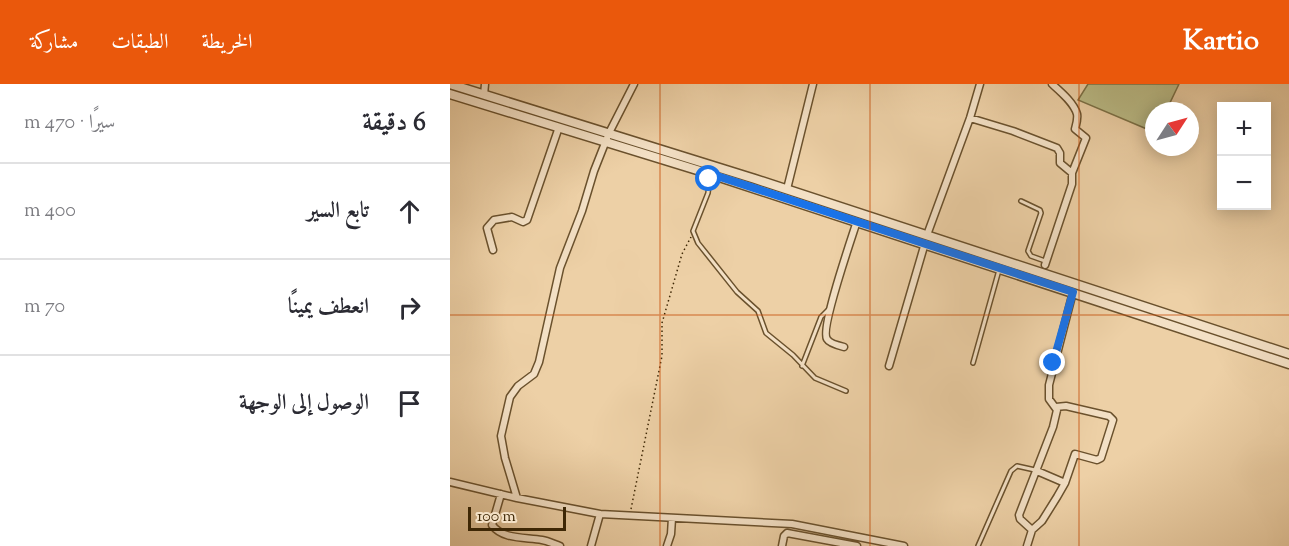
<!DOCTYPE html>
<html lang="ar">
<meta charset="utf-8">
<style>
:root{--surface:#fff;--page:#f7f7f7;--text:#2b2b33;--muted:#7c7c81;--line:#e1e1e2;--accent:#ea580c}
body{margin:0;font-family:"Sorts Mill Goudy",Amiri,serif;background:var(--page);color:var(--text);direction:rtl}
.controls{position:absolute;right:18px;top:18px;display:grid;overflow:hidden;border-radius:0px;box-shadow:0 3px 15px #0003}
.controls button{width:54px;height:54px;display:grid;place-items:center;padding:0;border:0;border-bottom:2px solid var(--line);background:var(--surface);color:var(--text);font:30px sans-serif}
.compass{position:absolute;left:695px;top:18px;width:54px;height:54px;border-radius:50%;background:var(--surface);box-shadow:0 3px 15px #0003;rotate:54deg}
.scale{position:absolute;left:18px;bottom:15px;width:98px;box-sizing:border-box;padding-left:6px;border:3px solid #3e2705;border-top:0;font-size:16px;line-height:21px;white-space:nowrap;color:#3e2705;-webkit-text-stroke:4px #f3e0c5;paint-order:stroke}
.stop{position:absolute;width:18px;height:18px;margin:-14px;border:4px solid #1a73e8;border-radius:50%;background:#fff}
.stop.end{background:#1a73e8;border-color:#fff;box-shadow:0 2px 6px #0008}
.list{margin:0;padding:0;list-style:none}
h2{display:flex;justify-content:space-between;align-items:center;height:78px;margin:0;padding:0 24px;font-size:26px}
h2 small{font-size:20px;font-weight:400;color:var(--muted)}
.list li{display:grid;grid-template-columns:39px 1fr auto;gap:18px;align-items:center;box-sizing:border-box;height:96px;padding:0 24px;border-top:2px solid var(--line)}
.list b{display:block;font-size:22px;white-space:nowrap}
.list em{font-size:20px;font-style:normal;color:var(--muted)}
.icon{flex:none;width:33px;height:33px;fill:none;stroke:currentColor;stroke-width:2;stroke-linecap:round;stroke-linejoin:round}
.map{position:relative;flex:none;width:839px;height:462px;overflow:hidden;direction:ltr}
header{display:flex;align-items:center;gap:36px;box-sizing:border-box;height:84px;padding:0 30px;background:var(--accent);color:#fff}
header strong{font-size:28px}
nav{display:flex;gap:33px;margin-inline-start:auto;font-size:21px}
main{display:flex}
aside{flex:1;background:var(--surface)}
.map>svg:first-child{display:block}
.green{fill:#babb86;stroke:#7c7146;stroke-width:1.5}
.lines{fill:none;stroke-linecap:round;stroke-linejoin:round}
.service-casing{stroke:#6a512d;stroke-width:6}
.minor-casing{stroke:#6a512d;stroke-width:9}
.tertiary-casing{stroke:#6a512d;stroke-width:11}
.path{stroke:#3e2705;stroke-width:1.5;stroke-dasharray:1.5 3;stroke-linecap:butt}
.service{stroke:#f3e0c5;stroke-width:3}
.minor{stroke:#f3e0c5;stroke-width:6}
.tertiary{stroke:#f3e0c5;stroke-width:8}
.route{stroke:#1a73e8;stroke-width:8}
.grid{fill:none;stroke:#c64f0b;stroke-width:1.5;stroke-opacity:0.55}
</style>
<header>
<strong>Kartio</strong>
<nav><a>الخريطة</a><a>الطبقات</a><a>مشاركة</a></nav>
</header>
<main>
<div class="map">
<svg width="839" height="462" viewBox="0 0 839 462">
<rect width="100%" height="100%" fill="#edd0a6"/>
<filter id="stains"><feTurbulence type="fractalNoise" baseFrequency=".00333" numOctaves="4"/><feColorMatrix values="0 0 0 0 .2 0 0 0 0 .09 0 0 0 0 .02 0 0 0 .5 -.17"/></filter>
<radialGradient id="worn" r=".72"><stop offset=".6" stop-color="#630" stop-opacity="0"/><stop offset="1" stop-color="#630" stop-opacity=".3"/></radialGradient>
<path class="green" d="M638,0H729L716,27H704V48L628,16Z"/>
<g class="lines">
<defs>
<path id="service" d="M260,91L258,109L243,147L248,159L287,208L308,227L316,249L343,271L365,294L396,307
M571,117L590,126L591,129L578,167L581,172L595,177
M523,279L549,186
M352,282L371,233L379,225
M528,462L561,387L567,382L585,386"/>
<path id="minor" d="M602,0C611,8 624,19 627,30C628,35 626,41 625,45L636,54L622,89
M34,11L35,0
M520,34L563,47L607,64L610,69V79L622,89V100L595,181
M337,105L363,0
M477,151L520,34L530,0
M43,166L37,144L44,136L62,133L73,138L77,136L109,43
M394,263C390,262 379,259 377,255C370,245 402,153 407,137
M439,282L475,159
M587,387L615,399
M0,398L67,414L150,430L342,440L454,462
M51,410L42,441C53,456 76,453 92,456C98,457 104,460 110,462
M67,414L55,374L51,352L60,313L68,302L84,290L89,278L110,184L132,127L144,87L159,49L184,0
M582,446L592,437L607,413L615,399L625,370L647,376L651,374L663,336L659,332L616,322L606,323
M141,462L150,430
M217,462L221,450L222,434
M332,462L334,452L337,449L407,462
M577,462L582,446L570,435L569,431L603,343L607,326L599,315V301L623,208"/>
<path id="tertiary" d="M0,0L305,95L839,270
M0,10L260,90L839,280"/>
</defs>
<use href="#service" class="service-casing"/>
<use href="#minor" class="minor-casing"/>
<use href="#tertiary" class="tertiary-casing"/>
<path class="path" d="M181,425L212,272V239L232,170L241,153"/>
<use href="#service" class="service"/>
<use href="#minor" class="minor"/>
<use href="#tertiary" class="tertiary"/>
</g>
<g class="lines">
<path class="route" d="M259,95L261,90L623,208L603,279"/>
</g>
<path class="grid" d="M210,0V462M420,0V462M629,0V462M0,231H839"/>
<rect width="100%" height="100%" filter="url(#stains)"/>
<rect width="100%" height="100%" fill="url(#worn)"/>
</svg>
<div class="controls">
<button>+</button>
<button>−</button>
</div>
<svg class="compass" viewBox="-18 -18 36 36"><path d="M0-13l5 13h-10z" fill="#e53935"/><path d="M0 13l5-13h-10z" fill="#7c7c81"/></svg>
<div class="scale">100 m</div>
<div class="stop" style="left:259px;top:95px"></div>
<div class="stop end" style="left:603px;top:279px"></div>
</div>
<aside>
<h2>6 دقيقة<small>سيرًا · 470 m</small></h2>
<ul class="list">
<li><svg class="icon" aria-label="ahead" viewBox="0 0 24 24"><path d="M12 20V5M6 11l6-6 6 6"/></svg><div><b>تابع السير</b></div><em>400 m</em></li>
<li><svg class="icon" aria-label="right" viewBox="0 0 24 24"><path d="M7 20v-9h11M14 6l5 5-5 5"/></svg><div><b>انعطف يمينًا</b></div><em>70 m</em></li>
<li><svg class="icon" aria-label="arrive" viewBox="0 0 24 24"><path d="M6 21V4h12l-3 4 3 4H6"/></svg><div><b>الوصول إلى الوجهة</b></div></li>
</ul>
</aside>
</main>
